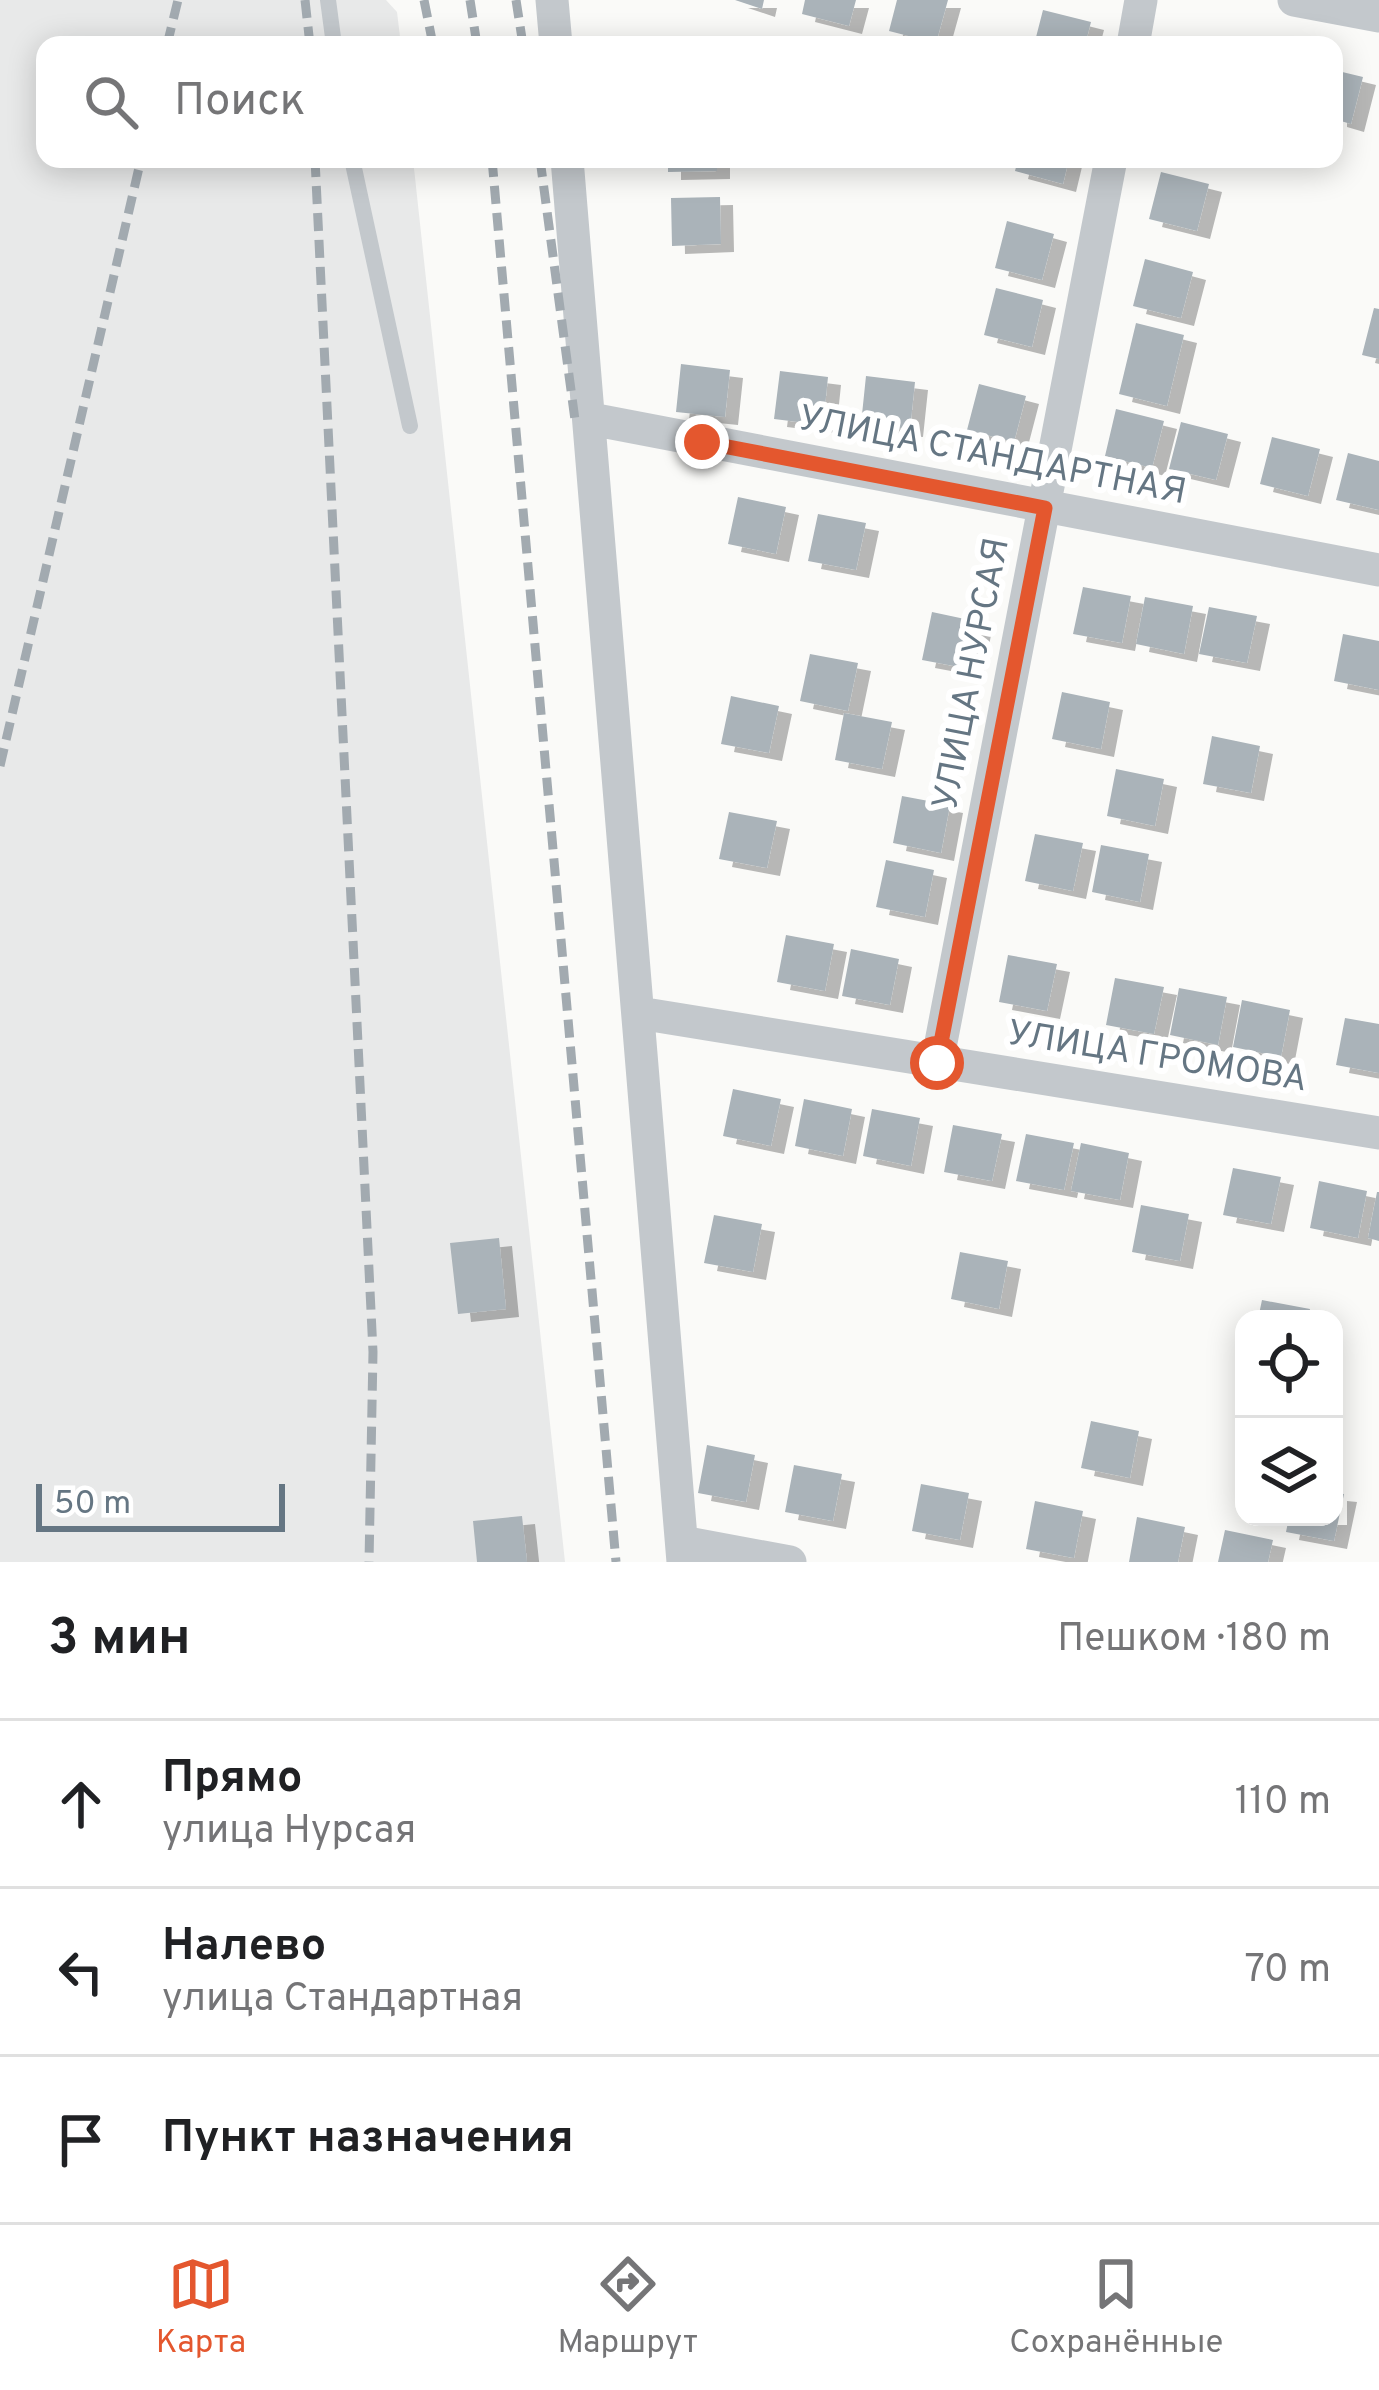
<!DOCTYPE html>
<html lang="ru">
<meta charset="utf-8">
<style>
:root{--surface:#fff;--page:#f2f2f2;--text:#202124;--muted:#757577;--line:#e0e0e0;--accent:#e4572e}
body{margin:0;font-family:Overpass,sans-serif;background:var(--page);color:var(--text)}
.controls{position:absolute;right:36px;bottom:36px;display:grid;overflow:hidden;border-radius:24px;box-shadow:0 6px 30px #0003}
.controls button{width:108px;height:108px;display:grid;place-items:center;padding:0;border:0;border-bottom:3px solid var(--line);background:var(--surface);color:var(--text);font:60px sans-serif}
.scale{position:absolute;left:36px;bottom:30px;width:249px;box-sizing:border-box;padding-left:12px;border:6px solid #657683;border-top:0;font-size:33px;line-height:42px;white-space:nowrap;color:#657683;-webkit-text-stroke:9px #fff;paint-order:stroke}
.stop{position:absolute;width:36px;height:36px;margin:-27px;border:9px solid #e4572e;border-radius:50%;background:#fff}
.stop.end{background:#e4572e;border-color:#fff;box-shadow:0 3px 12px #0008}
.list{margin:0;padding:0;list-style:none}
h2{display:flex;justify-content:space-between;align-items:center;height:156px;margin:0;padding:0 48px;font-size:51px}
h2 small{font-size:39px;font-weight:400;color:var(--muted)}
.list li{display:grid;grid-template-columns:78px 1fr auto;gap:36px;align-items:center;box-sizing:border-box;height:168px;padding:0 48px;border-top:3px solid var(--line)}
.list b{display:block;font-size:45px;white-space:nowrap}
.list p{margin:0;font-size:39px;white-space:nowrap;color:var(--muted)}
.list em{font-size:39px;font-style:normal;color:var(--muted)}
.icon{flex:none;width:66px;height:66px;fill:none;stroke:currentColor;stroke-width:2;stroke-linecap:round;stroke-linejoin:round}
.map{position:relative;flex:none;width:1379px;height:1562px;overflow:hidden}
.search{position:absolute;background:var(--surface);box-shadow:0 6px 30px #0003;left:36px;right:36px;top:36px;height:132px;display:flex;align-items:center;gap:30px;box-sizing:border-box;padding:0 42px;border-radius:24px;color:var(--muted);font-size:45px}
.sheet{height:660px;background:var(--surface)}
nav{display:flex;justify-content:space-around;align-items:center;box-sizing:border-box;height:168px;border-top:3px solid var(--line);background:var(--surface);font-size:33px;color:var(--muted)}
nav a{display:grid;justify-items:center;gap:6px}
nav .on{color:var(--accent)}
.map>svg:first-child{display:block}
.built{fill:#e8e9e9}
.building{fill:#aab3b9;filter:url(#shadow)}
.lines{fill:none;stroke-linecap:round;stroke-linejoin:round}
.service{stroke:#c3c8cc;stroke-width:16}
.minor{stroke:#c3c8cc;stroke-width:33}
.rail{stroke:#a2aab0;stroke-width:9;stroke-dasharray:18 9;stroke-linecap:butt}
.route{stroke:#e4572e;stroke-width:15}
.labels{text-anchor:middle;dominant-baseline:central;stroke-width:12;stroke-linejoin:round;paint-order:stroke}
.street-label{font-size:36px;fill:#657683;stroke:#fff}
</style>
<div class="map">
<svg width="1379" height="1562" viewBox="0 0 1379 1562">
<defs>
<filter id="shadow"><feDropShadow dx="13" dy="8" stdDeviation="0" flood-color="#0004"/></filter>
</defs>
<rect width="100%" height="100%" fill="#fafaf8"/>
<path class="built" d="M0,0H386L397,12L401,45H45V159H413L565,1562H0Z"/>
<path class="building" d="M735,0H764L762,9Z
M805,0H856L849,26L802,14Z
M897,0H948L936,43L889,31Z
M1043,10L1091,22L1085,45H1034Z
M1334,70L1363,77L1351,124L1334,119Z
M668,159H717V171L668,172Z
M1018,159H1069L1063,184L1015,171Z
M1161,172L1209,184L1197,231L1149,219Z
M720,197L721,244L672,246L671,198Z
M1007,221L1054,234L1042,280L995,268Z
M1145,259L1193,272L1181,318L1133,306Z
M996,288L1043,300L1032,347L984,335Z
M1374,308L1379,309V359L1362,355Z
M1136,323L1184,335L1167,406L1119,394Z
M681,364L730,370L725,417L676,412Z
M780,371L828,377L823,425L774,419Z
M866,376L915,382L910,429L861,424Z
M979,384L1026,396L1014,442L967,430Z
M1116,409L1164,421L1152,468L1105,456Z
M1181,422L1228,434L1216,480L1169,469Z
M1272,437L1320,449L1308,496L1260,484Z
M1348,453L1379,461V510L1336,500Z
M738,497L786,507L776,554L728,544Z
M818,514L866,523L856,570L808,561Z
M1083,587L1131,596L1122,643L1073,634Z
M1145,597L1193,606L1184,654L1136,644Z
M1209,607L1257,616L1247,663L1199,654Z
M932,612L979,622L970,669L922,660Z
M1343,634L1379,641V690L1334,681Z
M810,654L858,663L848,711L800,701Z
M1062,692L1110,702L1101,749L1052,739Z
M731,696L779,706L769,753L721,744Z
M844,713L892,722L882,769L835,760Z
M1212,736L1260,746L1251,793L1203,784Z
M1116,769L1164,779L1155,826L1107,816Z
M902,796L950,805L941,853L893,843Z
M729,812L777,821L767,868L719,859Z
M1035,834L1083,843L1073,891L1025,881Z
M1101,845L1149,854L1140,902L1092,892Z
M886,860L934,870L925,917L876,907Z
M786,935L834,944L825,991L777,982Z
M851,949L899,959L890,1005L842,996Z
M1008,955L1057,964L1047,1011L999,1002Z
M1115,978L1164,987L1154,1034L1106,1025Z
M1179,988L1227,997L1218,1045L1170,1035Z
M1242,1000L1290,1010L1281,1057L1233,1047Z
M1345,1018L1379,1024V1073L1336,1065Z
M733,1089L781,1099L771,1146L723,1136Z
M804,1099L852,1109L843,1156L795,1146Z
M872,1109L920,1118L911,1166L863,1156Z
M953,1125L1002,1134L992,1181L944,1172Z
M1026,1134L1074,1143L1064,1190L1016,1181Z
M1081,1143L1129,1153L1120,1200L1071,1191Z
M1233,1168L1281,1177L1271,1224L1223,1215Z
M1319,1181L1367,1191L1358,1238L1310,1228Z
M1377,1192H1379V1241L1368,1238Z
M1141,1205L1189,1214L1180,1261L1132,1252Z
M714,1215L762,1224L753,1272L704,1263Z
M499,1238L506,1309L458,1314L450,1243Z
M960,1252L1008,1261L999,1309L951,1299Z
M1262,1300L1310,1309L1308,1319H1258Z
M1091,1421L1139,1431L1130,1478L1081,1468Z
M707,1445L755,1455L746,1502L698,1493Z
M794,1465L842,1474L833,1521L785,1512Z
M921,1484L969,1493L960,1540L912,1531Z
M1334,1493L1344,1494L1334,1541L1286,1532L1289,1517H1334Z
M1035,1501L1083,1511L1074,1558L1026,1549Z
M522,1516L527,1562H477L473,1521Z
M1137,1517L1185,1527L1178,1562H1129Z
M1225,1530L1273,1540L1268,1562H1218Z"/>
<g class="lines">
<path class="service" d="M328,0L334,45
M352,159L410,426"/>
<path class="minor" d="M552,0L556,45
M1294,0L1379,16
M1133,45L1141,0
M567,159L683,1562
M591,419L1379,570
M639,1013L1379,1133
M937,1063L1111,159
M682,1542L790,1562"/>
<path class="rail" d="M305,0L310,45
M424,0L433,45
M470,0L477,45
M516,0L523,45
M167,45L178,0
M315,159L373,1352L369,1562
M492,159L616,1562
M540,159L575,420
M0,766L141,159"/>
</g>
<g class="lines">
<path class="route" d="M702,442L1045,508L937,1063"/>
</g>
<g class="labels">
<g class="street-label">
<text transform="translate(992 457) rotate(11)">УЛИЦА СТАНДАРТНАЯ</text>
<text transform="translate(973 674) rotate(-79)">УЛИЦА НУРСАЯ</text>
<text transform="translate(1157 1058) rotate(9)">УЛИЦА ГРОМОВА</text>
</g>
</g>
</svg>
<div class="controls">
<button><svg class="icon" aria-label="locate" viewBox="0 0 24 24"><circle cx="12" cy="12" r="6"/><path d="M12 2v4M12 18v4M2 12h4M18 12h4"/></svg></button>
<button><svg class="icon" aria-label="layers" viewBox="0 0 24 24"><path d="M12 4l9 5-9 5-9-5zM3 14l9 5 9-5"/></svg></button>
</div>
<div class="scale">50 m</div>
<div class="stop" style="left:937px;top:1063px"></div>
<div class="stop end" style="left:702px;top:442px"></div>
<div class="search"><svg class="icon" aria-label="search" viewBox="0 0 24 24"><circle cx="10" cy="10" r="6"/><path d="M15 15l6 6"/></svg>Поиск</div>
</div>
<section class="sheet">
<h2>3 мин<small>Пешком · 180 m</small></h2>
<ul class="list">
<li><svg class="icon" aria-label="ahead" viewBox="0 0 24 24"><path d="M12 20V5M6 11l6-6 6 6"/></svg><div><b>Прямо</b><p>улица Нурсая</p></div><em>110 m</em></li>
<li><svg class="icon" aria-label="left" viewBox="0 0 24 24"><path d="M17 20v-9H6M10 6l-5 5 5 5"/></svg><div><b>Налево</b><p>улица Стандартная</p></div><em>70 m</em></li>
<li><svg class="icon" aria-label="arrive" viewBox="0 0 24 24"><path d="M6 21V4h12l-3 4 3 4H6"/></svg><div><b>Пункт назначения</b></div></li>
</ul>
</section>
<nav>
<a class="on"><svg class="icon" aria-label="map" viewBox="0 0 24 24"><path d="M3 6l6-2 6 2 6-2v14l-6 2-6-2-6 2zM9 4v14M15 6v14"/></svg>Карта</a>
<a><svg class="icon" aria-label="directions" viewBox="0 0 24 24"><path d="M12 3l9 9-9 9-9-9zM9 14v-3h6M13 9l2 2-2 2"/></svg>Маршрут</a>
<a><svg class="icon" aria-label="saved" viewBox="0 0 24 24"><path d="M7 4h10v16l-5-4-5 4z"/></svg>Сохранённые</a>
</nav>
